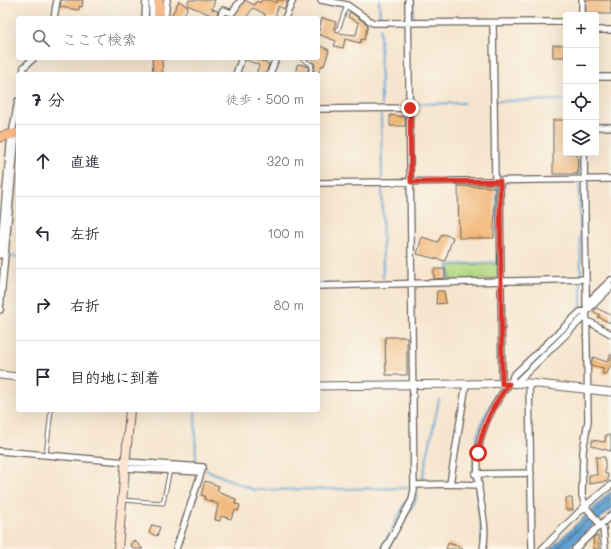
<!DOCTYPE html>
<html lang="ja">
<meta charset="utf-8">
<style>
:root{--surface:#fff;--page:#f2f2f3;--text:#2b2b33;--muted:#7c7c81;--line:#e1e1e2}
body{margin:0;font-family:Mali,"Klee One",sans-serif;background:var(--page);color:var(--text)}
.controls{position:absolute;right:12px;top:12px;display:grid;overflow:hidden;border-radius:4px;box-shadow:0 4px 16px #0002}
.controls button{width:36px;height:36px;display:grid;place-items:center;padding:0;border:0;border-bottom:1px solid var(--line);background:var(--surface);color:var(--text);font:20px sans-serif}
.stop{position:absolute;width:12px;height:12px;margin:-9px;border:3px solid #d93025;border-radius:50%;background:#fff}
.stop.end{background:#d93025;border-color:#fff;box-shadow:0 1px 4px #0008}
.list{margin:0;padding:0;list-style:none}
h2{display:flex;justify-content:space-between;align-items:center;height:52px;margin:0;padding:0 16px;font-size:17px}
h2 small{font-size:13px;font-weight:400;color:var(--muted)}
.list li{display:grid;grid-template-columns:26px 1fr auto;gap:12px;align-items:center;box-sizing:border-box;height:72px;padding:0 16px;border-top:1px solid var(--line)}
.list b{display:block;font-size:15px;white-space:nowrap}
.list em{font-size:13px;font-style:normal;color:var(--muted)}
.icon{flex:none;width:22px;height:22px;fill:none;stroke:currentColor;stroke-width:2;stroke-linecap:round;stroke-linejoin:round}
.map{position:relative;flex:none;width:611px;height:549px;overflow:hidden}
.search{position:absolute;background:var(--surface);box-shadow:0 4px 16px #0002;left:16px;top:16px;width:304px;height:44px;display:flex;align-items:center;gap:10px;box-sizing:border-box;padding:0 14px;border-radius:4px;color:var(--muted);font-size:15px}
.panel{position:absolute;background:var(--surface);box-shadow:0 4px 16px #0002;left:16px;top:72px;width:304px;height:340px;border-radius:4px}
.map>svg:first-child{display:block}
.grass{fill:url(#grass-tufts);stroke:#687a4e}
.water{fill:#5ea1d2;stroke:#3d5e77}
.lines{fill:none;stroke-linecap:round;stroke-linejoin:round}
.stream{stroke:#5ea1d2;stroke-width:2}
.building{fill:#f1b575}
.service-casing{stroke:#68625a;stroke-width:5}
.minor-casing{stroke:#68625a;stroke-width:8}
.tertiary-casing{stroke:#68625a;stroke-width:9}
.secondary-casing{stroke:#68625a;stroke-width:10}
.primary-casing{stroke:#68625a;stroke-width:11}
.service{stroke:#fff;stroke-width:3}
.minor{stroke:#fff;stroke-width:5.5}
.tertiary{stroke:#fff;stroke-width:7}
.secondary{stroke:#fde4d1;stroke-width:8}
.primary{stroke:#fabc8b;stroke-width:9}
.route{stroke:#d93025;stroke-width:5}
</style>
<div class="map">
<svg width="611" height="549" viewBox="0 0 611 549">
<defs>
<pattern id="grass-tufts" width="24" height="20" patternUnits="userSpaceOnUse"><rect width="24" height="20" fill="#b3d780"/><path d="M3 7l-1-3M5 7V3M7 7l1-3M15 17l-1-3M17 17v-4M19 17l1-3" fill="none" stroke="#99b86e"/></pattern>
</defs>
<rect width="100%" height="100%" fill="#fbf7ec"/>
<filter id="ink" filterUnits="userSpaceOnUse"><feTurbulence type="fractalNoise" baseFrequency=".025" numOctaves="2"/><feDisplacementMap in="SourceGraphic" scale="8" xChannelSelector="R" yChannelSelector="G"/><feConvolveMatrix kernelMatrix="1 2 1 2 8 2 1 2 1" color-interpolation-filters="sRGB"/></filter>
<filter id="wash" filterUnits="userSpaceOnUse"><feTurbulence type="fractalNoise" baseFrequency=".012" numOctaves="4" result="noise"/><feDisplacementMap in="SourceGraphic" scale="16" xChannelSelector="R" yChannelSelector="G"/><feGaussianBlur stdDeviation="0.9" result="paint"/><feColorMatrix in="noise" values="0 0 0 0 0 0 0 0 0 0 0 0 0 0 0 0 0 1.4 0 .05"/><feComposite in="paint" operator="in"/></filter>
<g filter="url(#wash)">
<rect width="100%" height="100%" fill="#f6e5ce"/>
<path class="grass" d="M499,264V277L497,279L450,280V265Z"/>
<path class="water" d="M611,491V497L556,549H550Z
M611,498V509L568,549H557Z"/>
<g class="lines">
<path class="stream" d="M379,0L380,21
M413,0V18L417,21
M51,18L52,13
M469,20L483,19
M380,28L381,105
M496,101L566,100
M414,104L464,103
M381,115L382,179
M579,153V176
M579,183L581,277
M382,187L383,278
M8,256L18,257
M448,281V265L498,262L497,186
M581,281V307
M318,283H329
M569,326L582,315
M195,410L196,463
M206,470L254,490L411,488
M422,481L439,400
M475,482C469,448 481,417 500,390
M476,489L482,535L481,545
M381,549L410,494
M388,549L416,500L417,489"/>
</g>
<g id="blocks">
<path class="building" d="M61,0H83L82,7L79,6V10L60,7Z
M189,0H215L212,9L218,11L216,17L187,5Z
M245,0L254,5L257,1L260,3L262,0H271L276,3L277,0H288L284,9L278,6L275,18H264L265,14L253,8L246,18H232Z
M586,0H611V14H586Z
M179,1L188,7L182,18H170Z
M350,12L368,25L365,36L364,40L361,39L360,43L345,39L343,48L334,46L336,41L318,34L322,18L336,22L333,30L337,33L356,35L359,23L348,17Z
M318,45L329,50L324,66L322,65L318,74H313L315,65L313,62L314,58H318Z
M553,45H566V57H553Z
M246,58H259V60L269,64L266,74H256L259,65L246,60Z
M300,64L309,67L307,74H301L296,71L297,65Z
M390,115L405,117V126H390Z
M553,120H566V153H577L578,174H553Z
M458,186L495,187L494,238H459Z
M442,234L453,237L445,261L417,254L422,237L438,242Z
M434,269H445V278L434,279Z
M437,291H444L446,303L436,304Z
M596,308L611,315V323L598,317L600,315L594,312Z
M385,337H407V375H386Z
M611,354V365L606,375L602,373L604,368L591,366L593,357L607,362Z
M606,435H611V451L592,446V440L605,442Z
M596,457H605V474H608V481L589,484V475H597Z
M205,481L219,486L217,491L220,493L236,499L235,504L240,505L238,511L235,510L231,519L221,516L220,521L215,520L218,504L204,499L205,496L201,495Z
M566,498H572L573,510H566Z
M152,525L160,527L157,536L149,533Z
M595,536H598L599,549H594L593,538Z
M134,540L143,549H134L130,545Z
M448,543L463,548L462,549H446Z"/>
</g>
</g>
<g filter="url(#ink)">
<use href="#blocks" fill-opacity="0" stroke="#68625a" stroke-width="1"/>
<g class="lines">
<defs>
<path id="service" d="M338,30L347,5
M301,58L312,65L310,74
M46,455L51,410
M122,500L163,503L170,470"/>
<path id="minor" d="M321,0L347,5L373,23L566,22
M582,0V15
M54,18L57,0
M145,18L146,0
M152,18V0
M165,18L167,0
M220,18L223,10L232,13L241,0
M285,18L293,0
M493,23L495,181
M596,30H611
M23,74L24,67L34,58
M236,74L242,58
M270,74L276,58
M596,77H611
M318,109L410,108
M596,127H611
M12,134L18,101
M584,153L588,421L583,451L582,495L585,506L603,528L605,549
M500,181L502,384
M318,183L611,179
M0,255L11,135
M318,286L586,279
M586,304L611,280
M0,310L16,134
M586,312L611,287
M586,320L611,334
M529,383L532,549
M511,384L513,376L580,312L586,310
M515,384L586,315
M0,451L126,462L203,467L176,549
M125,468L201,472
M475,474L531,473
M450,484L479,485
M414,485L450,484L466,384
M385,549L412,500L414,490L408,0
M483,549C487,533 483,513 480,497C473,448 480,423 509,384
M542,549L585,506L611,485
M575,549L611,515"/>
<path id="tertiary" d="M0,375L18,377
M318,386L529,383L611,392"/>
<path id="secondary" d="M118,549L130,410"/>
<path id="primary" d="M159,18V0
M157,58L158,74
M0,137L18,133"/>
</defs>
<use href="#service" class="service-casing"/>
<use href="#minor" class="minor-casing"/>
<use href="#tertiary" class="tertiary-casing"/>
<use href="#secondary" class="secondary-casing"/>
<use href="#primary" class="primary-casing"/>
<use href="#service" class="service"/>
<use href="#minor" class="minor"/>
<use href="#tertiary" class="tertiary"/>
<use href="#secondary" class="secondary"/>
<use href="#primary" class="primary"/>
</g>
</g>
<g class="lines" filter="url(#ink)">
<path class="route" d="M410,108L411,182L500,181L502,384H509C493,405 482,426 478,453"/>
</g>
</svg>
<div class="controls">
<button>+</button>
<button>−</button>
<button><svg class="icon" aria-label="locate" viewBox="0 0 24 24"><circle cx="12" cy="12" r="6"/><path d="M12 2v4M12 18v4M2 12h4M18 12h4"/></svg></button>
<button><svg class="icon" aria-label="layers" viewBox="0 0 24 24"><path d="M12 4l9 5-9 5-9-5zM3 14l9 5 9-5"/></svg></button>
</div>
<div class="stop" style="left:478px;top:453px"></div>
<div class="stop end" style="left:410px;top:108px"></div>
<div class="search"><svg class="icon" aria-label="search" viewBox="0 0 24 24"><circle cx="10" cy="10" r="6"/><path d="M15 15l6 6"/></svg>ここで検索</div>
<section class="panel">
<h2>7 分<small>徒歩 · 500 m</small></h2>
<ul class="list">
<li><svg class="icon" aria-label="ahead" viewBox="0 0 24 24"><path d="M12 20V5M6 11l6-6 6 6"/></svg><div><b>直進</b></div><em>320 m</em></li>
<li><svg class="icon" aria-label="left" viewBox="0 0 24 24"><path d="M17 20v-9H6M10 6l-5 5 5 5"/></svg><div><b>左折</b></div><em>100 m</em></li>
<li><svg class="icon" aria-label="right" viewBox="0 0 24 24"><path d="M7 20v-9h11M14 6l5 5-5 5"/></svg><div><b>右折</b></div><em>80 m</em></li>
<li><svg class="icon" aria-label="arrive" viewBox="0 0 24 24"><path d="M6 21V4h12l-3 4 3 4H6"/></svg><div><b>目的地に到着</b></div></li>
</ul>
</section>
</div>
